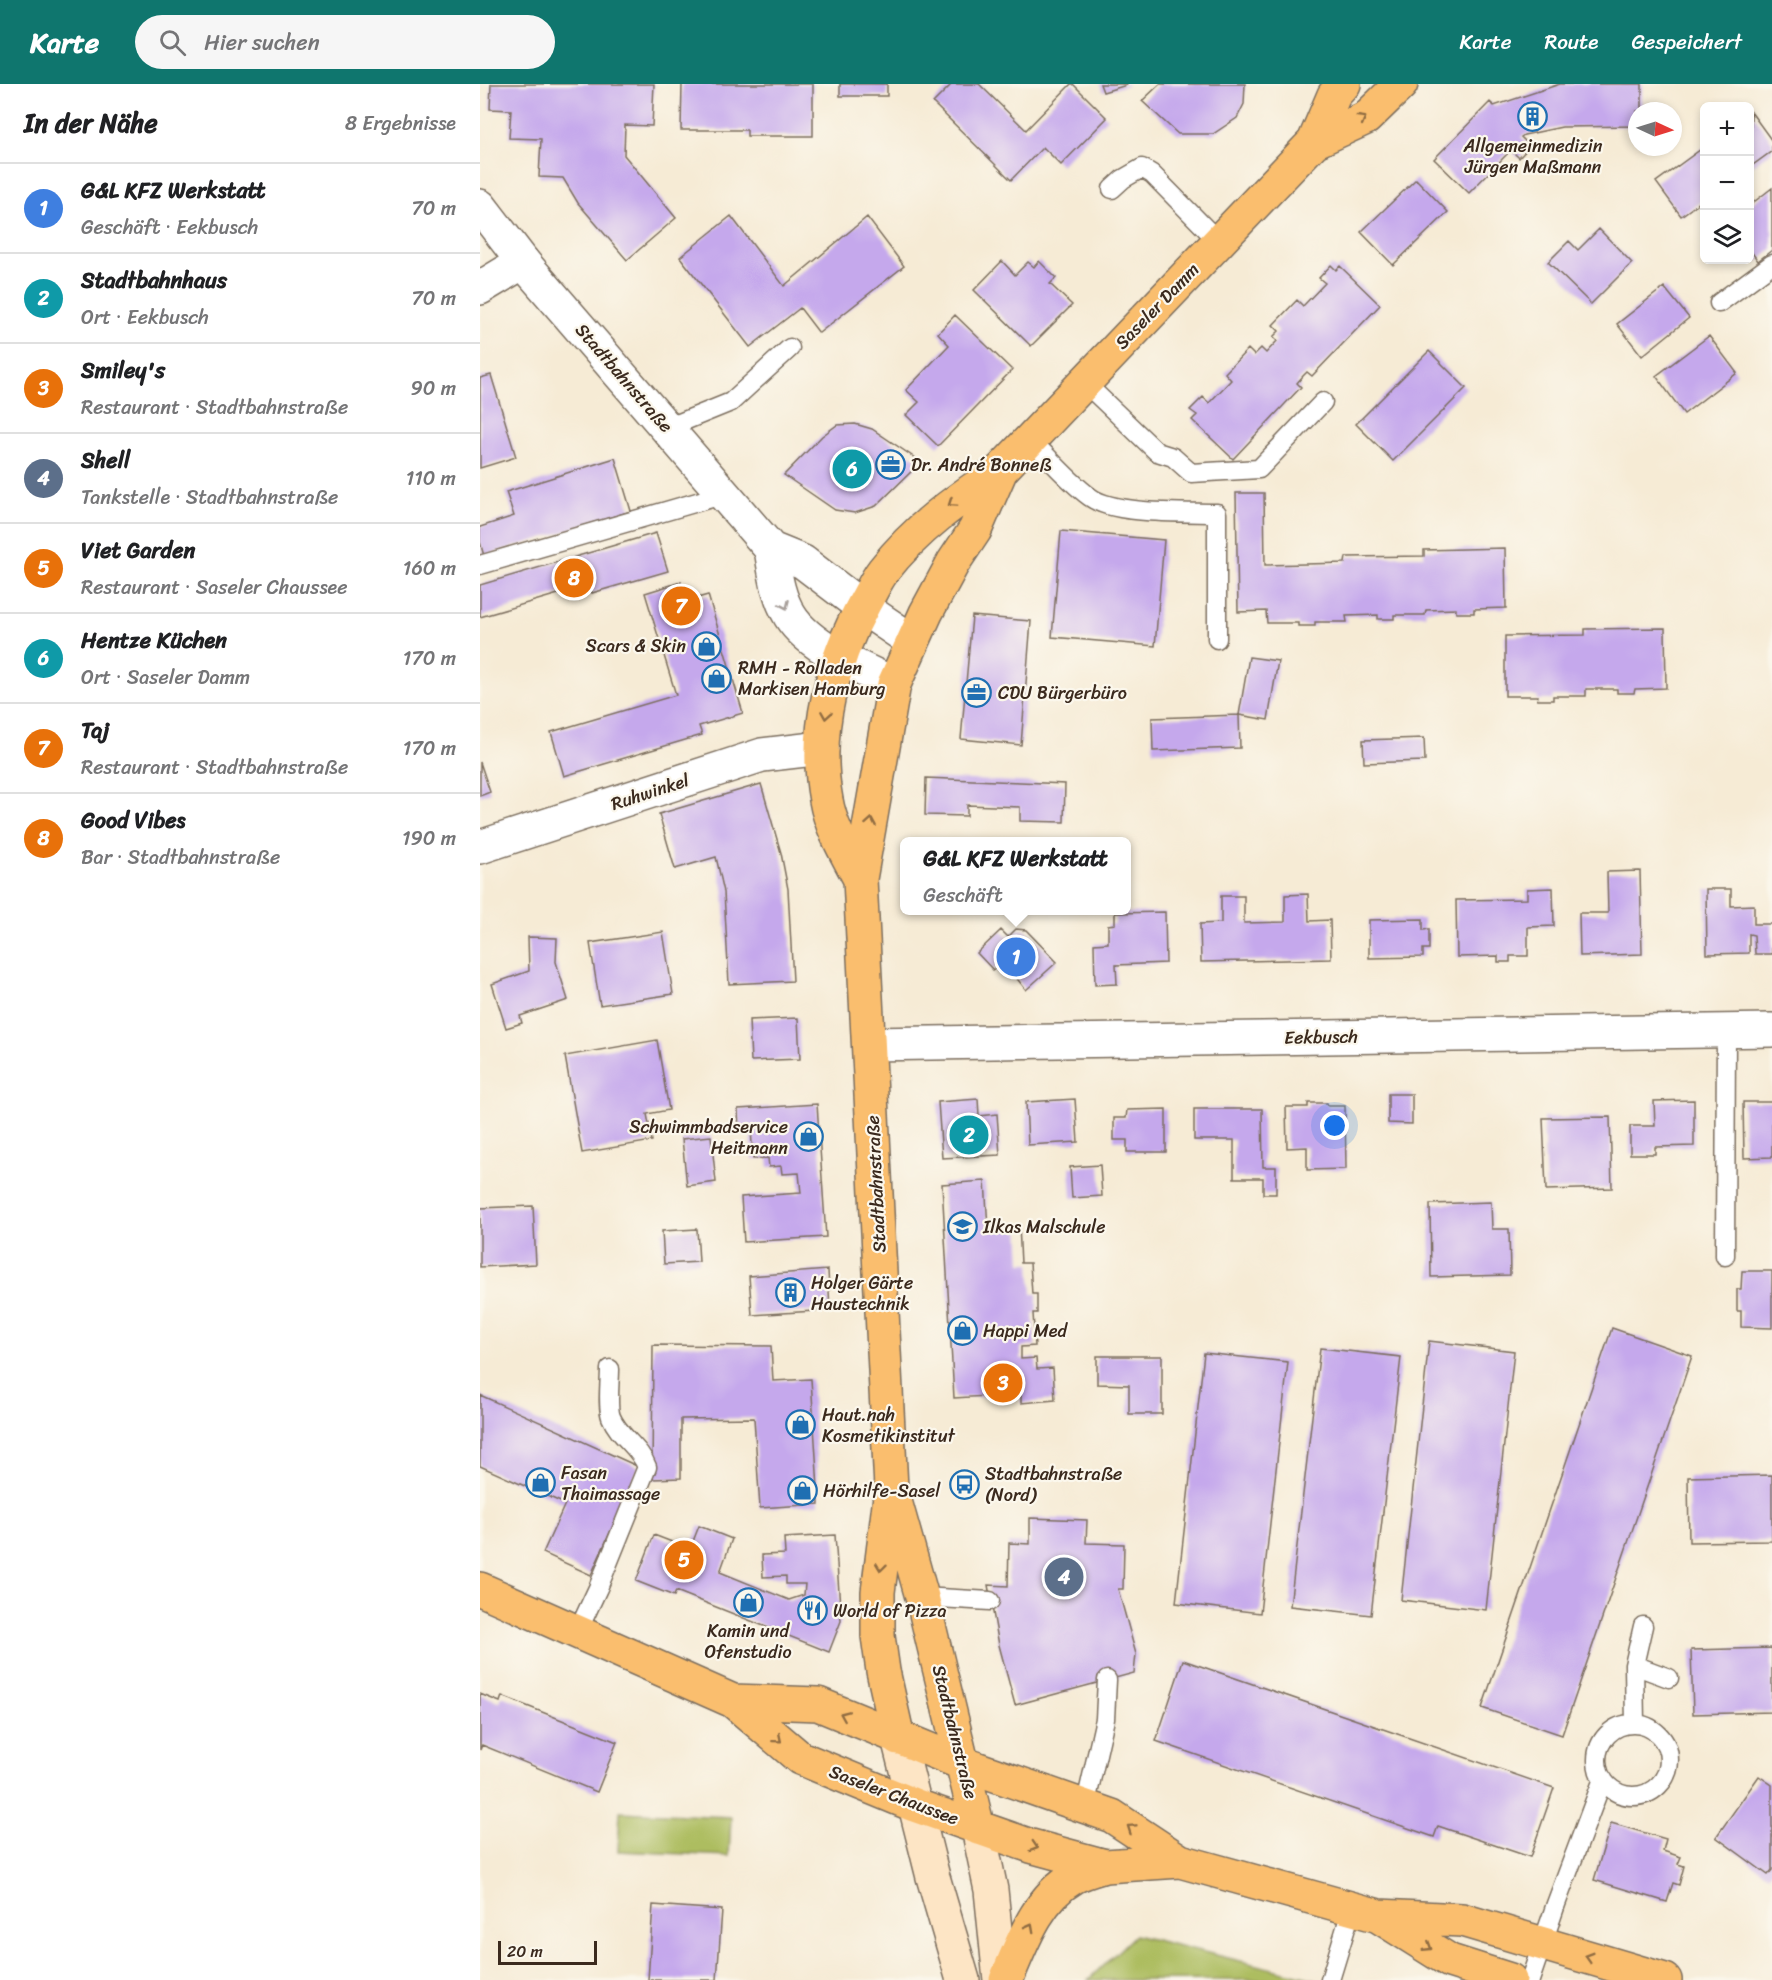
<!DOCTYPE html>
<html lang="de">
<meta charset="utf-8">
<style>
:root{--surface:#fff;--page:#f6f6f6;--text:#202124;--muted:#757577;--line:#e0e0e0;--accent:#0f766e}
body{margin:0;font-family:Sriracha,sans-serif;background:var(--page);color:var(--text)}
.controls{position:absolute;right:18px;top:18px;display:grid;overflow:hidden;border-radius:9px;box-shadow:0 3px 9px #0003}
.controls button{width:54px;height:54px;display:grid;place-items:center;padding:0;border:0;border-bottom:2px solid var(--line);background:var(--surface);color:var(--text);font:30px sans-serif}
.compass{position:absolute;left:1148px;top:18px;width:54px;height:54px;border-radius:50%;background:var(--surface);box-shadow:0 3px 9px #0003;rotate:94deg}
.scale{position:absolute;left:18px;bottom:15px;width:99px;box-sizing:border-box;padding-left:6px;border:3px solid #3b2a1e;border-top:0;font-size:16px;line-height:21px;white-space:nowrap;color:#3b2a1e;-webkit-text-stroke:4px #fbf7ec;paint-order:stroke}
.you{position:absolute;left:855px;top:1042px;width:21px;height:21px;margin:-15px;border:4px solid #fff;border-radius:50%;background:#1a73e8;box-shadow:0 0 0 9px #1a73e833}
.badge{display:grid;place-items:center;width:39px;height:39px;border-radius:50%;background:var(--accent);color:#fff;font-size:20px;font-weight:700}
.pin{position:absolute;translate:-50% -50%;border:3px solid #fff;box-shadow:0 2px 6px #0006}
.popup{position:absolute;left:420px;top:753px;width:231px;height:78px;box-sizing:border-box;display:grid;place-content:center;border-radius:9px;background:var(--surface);filter:drop-shadow(0 2px 4px #0005);font-size:20px;white-space:nowrap;color:var(--muted)}
.popup b{font-size:22px;color:var(--text)}
.popup::after{content:'';position:absolute;left:50%;top:100%;margin-left:-12px;border:12px solid transparent;border-top-color:var(--surface)}
.list{margin:0;padding:0;list-style:none}
h2{display:flex;justify-content:space-between;align-items:center;height:78px;margin:0;padding:0 24px;font-size:26px}
h2 small{font-size:20px;font-weight:400;color:var(--muted)}
.list li{display:grid;grid-template-columns:39px 1fr auto;gap:18px;align-items:center;box-sizing:border-box;height:90px;padding:0 24px;border-top:2px solid var(--line)}
.list b{display:block;font-size:22px;white-space:nowrap}
.list p{margin:0;font-size:20px;white-space:nowrap;color:var(--muted)}
.list em{font-size:20px;font-style:normal;color:var(--muted)}
.icon{flex:none;width:33px;height:33px;fill:none;stroke:currentColor;stroke-width:2;stroke-linecap:round;stroke-linejoin:round}
.map{position:relative;flex:none;width:1292px;height:1896px;overflow:hidden}
header{display:flex;align-items:center;gap:36px;box-sizing:border-box;height:84px;padding:0 30px;background:var(--accent);color:#fff}
header strong{font-size:28px}
nav{display:flex;gap:33px;margin-inline-start:auto;font-size:21px}
.search{width:420px;height:54px;background:var(--page);display:flex;align-items:center;gap:15px;box-sizing:border-box;padding:0 21px;border-radius:33px;color:var(--muted);font-size:22px}
main{display:flex}
aside{flex:1;background:var(--surface)}
.map>svg:first-child{display:block}
.green{fill:#adbd60;stroke:#74743f;stroke-width:1.5}
.building{fill:#c5a8ec}
.lines{fill:none;stroke-linecap:round;stroke-linejoin:round}
.service-casing{stroke:#7c6e5e;stroke-width:21}
.minor-casing{stroke:#7c6e5e;stroke-width:36}
.tertiary-casing{stroke:#7c6e5e;stroke-width:36}
.secondary-casing{stroke:#7c6e5e;stroke-width:36}
.primary-casing{stroke:#7c6e5e;stroke-width:36}
.service{stroke:#fff;stroke-width:18}
.minor{stroke:#fff;stroke-width:33}
.tertiary{stroke:#fff;stroke-width:33}
.secondary{stroke:#fde5c5;stroke-width:33}
.primary{stroke:#fabe6e;stroke-width:33}
.oneway{stroke:#916d42}
.oneway2{stroke:#a79f9a}
.labels{text-anchor:middle;dominant-baseline:central;stroke-width:4.5;stroke-linejoin:round;paint-order:stroke}
.poi-label{font-size:18px;fill:#3b2a1e;stroke:#fbf7ec;text-anchor:start}
.street-label{font-size:18px;fill:#3b2a1e;stroke:#fbf7ec}
</style>
<header>
<strong>Karte</strong>
<div class="search"><svg class="icon" aria-label="search" viewBox="0 0 24 24"><circle cx="10" cy="10" r="6"/><path d="M15 15l6 6"/></svg>Hier suchen</div>
<nav><a>Karte</a><a>Route</a><a>Gespeichert</a></nav>
</header>
<main>
<aside>
<h2>In der Nähe<small>8 Ergebnisse</small></h2>
<ul class="list">
<li><span class="badge" style="background:#3f7fe0">1</span><div><b>G&amp;L KFZ Werkstatt</b><p>Geschäft · Eekbusch</p></div><em>70 m</em></li>
<li><span class="badge" style="background:#0f9aa8">2</span><div><b>Stadtbahnhaus</b><p>Ort · Eekbusch</p></div><em>70 m</em></li>
<li><span class="badge" style="background:#e8710a">3</span><div><b>Smiley's</b><p>Restaurant · Stadtbahnstraße</p></div><em>90 m</em></li>
<li><span class="badge" style="background:#5c6f8a">4</span><div><b>Shell</b><p>Tankstelle · Stadtbahnstraße</p></div><em>110 m</em></li>
<li><span class="badge" style="background:#e8710a">5</span><div><b>Viet Garden</b><p>Restaurant · Saseler Chaussee</p></div><em>160 m</em></li>
<li><span class="badge" style="background:#0f9aa8">6</span><div><b>Hentze Küchen</b><p>Ort · Saseler Damm</p></div><em>170 m</em></li>
<li><span class="badge" style="background:#e8710a">7</span><div><b>Taj</b><p>Restaurant · Stadtbahnstraße</p></div><em>170 m</em></li>
<li><span class="badge" style="background:#e8710a">8</span><div><b>Good Vibes</b><p>Bar · Stadtbahnstraße</p></div><em>190 m</em></li>
</ul>
</aside>
<div class="map">
<svg width="1292" height="1896" viewBox="0 0 1292 1896">
<rect width="100%" height="100%" fill="#fbf7ec"/>
<filter id="ink" filterUnits="userSpaceOnUse"><feTurbulence type="fractalNoise" baseFrequency=".0167" numOctaves="2"/><feDisplacementMap in="SourceGraphic" scale="12" xChannelSelector="R" yChannelSelector="G"/><feConvolveMatrix kernelMatrix="1 2 1 2 8 2 1 2 1" color-interpolation-filters="sRGB"/></filter>
<filter id="wash" filterUnits="userSpaceOnUse"><feTurbulence type="fractalNoise" baseFrequency=".008" numOctaves="4" result="noise"/><feDisplacementMap in="SourceGraphic" scale="24" xChannelSelector="R" yChannelSelector="G"/><feGaussianBlur stdDeviation="1.35" result="paint"/><feColorMatrix in="noise" values="0 0 0 0 0 0 0 0 0 0 0 0 0 0 0 0 0 1.4 0 .05"/><feComposite in="paint" operator="in"/></filter>
<g filter="url(#wash)">
<rect width="100%" height="100%" fill="#f6ebd5"/>
<path class="green" d="M140,1728L251,1733L249,1772L138,1767Z
M655,1851L837,1896H608Z"/>
<g id="blocks">
<path class="building" d="M11,0H174L172,42L145,41L144,71L196,134L147,176L98,119L83,94L59,93L61,55L29,54L31,26L10,25Z
M202,0H333V52H267V46H201Z
M360,0H407V12H360Z
M472,0H499L546,46L591,0H593L627,34L581,81L563,63L531,96L453,19Z
M620,0H647V1L623,8Z
M680,0H765L764,20L757,34L733,50H698L662,17Z
M1080,0H1162V27H1157V42L1082,43L1044,51L1041,53L1050,62L1039,74L1031,66L989,109L954,75L1010,18L1014,22Z
M1271,28L1292,57V67L1270,83Z
M1224,63V115L1201,132L1176,98Z
M936,95L968,128L913,181L881,148Z
M1292,104V166L1278,177L1270,166V121Z
M251,132L304,202L387,133L424,182L339,249L320,224L270,263L200,173Z
M1119,145L1152,179L1111,220L1068,178L1089,157L1098,166Z
M522,177L535,191L548,178L554,183L559,177L576,194L570,200L592,221L551,262L494,206Z
M851,181L856,186L860,182L900,221L832,292L827,288L823,292L817,299L821,303L753,375L712,336L717,331L710,326L723,313L729,319L751,296L745,289L768,265L774,271L781,264L786,269L797,257L793,253L799,247L793,241L817,216L823,222L845,199L839,194Z
M1184,203L1209,234L1162,272L1137,240Z
M475,231L532,286L458,362L426,331L439,318L426,306L469,261L458,249Z
M1229,252L1257,289L1204,330L1176,292Z
M949,267L986,304L913,377L876,340Z
M11,291L36,373L0,384V294Z
M375,340L392,345L441,378L396,422L375,429L355,426L304,391L342,352L357,341Z
M135,374L151,427L4,472L0,458V443L34,432L26,408Z
M756,409H784L785,481L865,479L866,473L944,472V466L1025,464L1026,524L994,525V529H976V525L946,526L945,531H914V535H898V531L866,532L867,538H835V542H818V539H787L786,527L758,528Z
M581,447L684,456L675,562L572,553Z
M176,449L188,487L112,509L109,501L0,533V501Z
M201,498L207,517L228,511L263,629L219,642L222,651L84,692L71,648L196,611L165,509Z
M492,532L551,537L541,661L481,655Z
M1185,544L1186,604L1155,605L1154,609H1137V605H1106V612H1073V616H1057L1058,612H1025V552L1105,551V545Z
M769,573L798,577L788,636L759,631L760,664L673,667L672,634L759,631Z
M944,654L945,677L884,679L883,656Z
M0,678L10,708L0,712Z
M446,694L585,700L584,738L540,737V723L487,721V732L445,731Z
M281,700L301,769L308,805L313,897L249,900L244,808L236,773L195,785L179,730Z
M1160,787L1162,870L1100,872L1099,829H1128L1127,788Z
M1073,804L1074,842L1048,843V872H1030V878H1018V872L977,873L976,816L1047,815V805Z
M1226,805H1251V822L1274,821V840H1292V870H1275L1274,851L1269,850V869L1227,870Z
M828,810L829,837L850,836L851,875L721,878L720,840L741,839V812H764V839L805,838V811Z
M685,828L686,879L636,881L637,900L615,901L614,860L628,859V841L635,840V829Z
M943,835V846L949,845V865H943V873L889,874V836Z
M536,845L546,846L577,878L546,906L523,877L513,886L497,869L521,846L528,853Z
M183,848L193,910L120,921L110,859Z
M48,853L77,854L76,878L88,916L40,932L42,939L26,944L12,900L49,887Z
M318,934L320,975L271,977L269,936Z
M177,956L189,1026L167,1030L172,1057L102,1069L85,972Z
M908,1010H932V1040L908,1039Z
M498,1015L499,1032L517,1030L520,1071L462,1074L458,1018Z
M595,1015L598,1058L548,1061L546,1018Z
M1214,1016V1062L1175,1063V1070H1150V1042H1175L1174,1017Z
M1263,1018H1292V1073L1264,1074Z
M828,1019H847L848,1022H865L866,1085L827,1086V1063L807,1064L806,1023H828Z
M337,1020L346,1153L264,1158L261,1113L321,1109L319,1089L302,1090L301,1082L289,1083L288,1074L273,1075L271,1045L259,1046L258,1025Z
M686,1025V1068H647V1056H634V1034H646L647,1026Z
M714,1025H782L783,1083H796V1110H783V1094H754V1056H714Z
M1130,1033L1132,1104L1066,1106L1063,1034Z
M231,1052L236,1098L207,1102L202,1055Z
M620,1081L622,1112L592,1114L590,1083Z
M505,1097L508,1144L539,1142L541,1179H550L552,1210H557V1229H553L555,1262L541,1263V1275L556,1274L557,1285L573,1284L575,1316L541,1319V1310L474,1314L462,1100Z
M1011,1118L1012,1145H1029L1030,1191L951,1193L950,1120Z
M53,1122L56,1180L0,1183V1124Z
M217,1145L219,1178L184,1180L182,1147Z
M348,1186L350,1226L272,1231L269,1192Z
M1262,1187H1292V1244L1261,1243V1227H1257V1205H1261Z
M1132,1244L1212,1272L1082,1651L1002,1624Z
M949,1257L1034,1267L1006,1526L921,1516Z
M173,1261L291,1262L293,1297L331,1295L339,1420L280,1424L274,1334L201,1335V1394L172,1395Z
M840,1264L921,1273L891,1531L810,1522Z
M724,1269L808,1278L780,1529L696,1519Z
M617,1272H682V1330H649V1301L617,1300Z
M0,1311L159,1383L111,1491L63,1469L85,1420L0,1382Z
M1292,1391V1457L1209,1458L1208,1393Z
M550,1434L607,1436L606,1459L644,1460L643,1505H638L656,1570L654,1589L535,1621L519,1561L508,1501L528,1502L529,1459L550,1460Z
M219,1442L252,1455L240,1488L309,1516L324,1511L325,1500H306V1492L283,1493L282,1471L305,1470L304,1454L355,1451L361,1537L349,1568L196,1507L194,1512L156,1497L174,1451L210,1465Z
M1292,1564V1628L1213,1630L1211,1566Z
M703,1576L1074,1704L1050,1773L958,1742L954,1753L676,1657Z
M0,1610L20,1618L22,1612L137,1658L117,1708L2,1661L0,1666Z
M1279,1692L1292,1701V1786L1288,1791L1236,1753Z
M1131,1739L1186,1755L1183,1767L1201,1773L1198,1780L1204,1782L1199,1801L1193,1799L1187,1818L1114,1796Z
M173,1821L242,1826L237,1896H168Z"/>
</g>
</g>
<g filter="url(#ink)">
<use href="#blocks" fill-opacity="0" stroke="#7c6e5e" stroke-width="1.5"/>
<g class="lines">
<defs>
<path id="service" d="M632,105L643,95L662,84L672,90L739,158
M1239,219L1292,180
M604,298L677,368L693,373L711,389L779,385L843,318
M187,344L251,318L310,264
M550,355C569,374 588,397 610,413C634,431 705,428 737,429V555
M0,481L245,410
M1245,1172L1246,947
M442,1513L510,1517
M97,1549L118,1504L167,1383C160,1363 139,1353 131,1333C127,1323 130,1297 130,1285
M1154,1581L1189,1594
M1155,1640L1154,1581L1163,1542
M1117 1676a36 36 0 1 1 72 0a36 36 0 1 1-72 0Z
M605,1723L625,1635L627,1596
M850,1896L872,1824
M1050,1896L1076,1820L1123,1695"/>
<path id="minor" d="M0,204L43,178
M0,763L282,671L342,664
M389,960L1292,946"/>
<path id="tertiary" d="M0,122L43,178L291,465L323,478L382,523L432,557
M291,465C295,488 297,511 310,532C328,562 383,586 414,600"/>
<path id="secondary" d="M418,1654L453,1793L483,1896
M498,1744L511,1806L520,1896"/>
<path id="primary" d="M834,58L886,34L921,0
M380,795C367,770 351,745 346,716C333,648 352,578 385,518C391,508 396,496 403,487C436,444 477,416 521,386L834,58L854,11L864,0
M415,1417L442,1513L498,1744
M0,1505L253,1617L320,1674L434,1721L551,1762L625,1782L700,1777
M253,1617L338,1620L484,1680L632,1732L700,1777L899,1832L982,1836L1185,1896
M418,1654L403,1587L398,1552V1508L411,1404L380,795L414,600L446,529L473,479L495,446L521,386
M900,1833L970,1877L1030,1896
M526,1896C542,1859 557,1814 594,1793C604,1788 615,1785 625,1782"/>
</defs>
<use href="#service" class="service-casing"/>
<use href="#minor" class="minor-casing"/>
<use href="#tertiary" class="tertiary-casing"/>
<use href="#secondary" class="secondary-casing"/>
<use href="#primary" class="primary-casing"/>
<use href="#service" class="service"/>
<use href="#minor" class="minor"/>
<use href="#tertiary" class="tertiary"/>
<use href="#secondary" class="secondary"/>
<use href="#primary" class="primary"/>
</g>
<defs><path id="oneway-chevron" d="M-2-3.5L2.5 0L-2 3.5" fill="none" stroke-width="1.6" stroke-linecap="round" stroke-linejoin="round" transform="scale(1.5)"/></defs>
<g class="oneway">
<use href="#oneway-chevron" transform="translate(882 35) rotate(-30)"/>
<use href="#oneway-chevron" transform="translate(472 419) rotate(146)"/>
<use href="#oneway-chevron" transform="translate(346 631) rotate(99)"/>
<use href="#oneway-chevron" transform="translate(391 738) rotate(-80)"/>
<use href="#oneway-chevron" transform="translate(401 1483) rotate(97)"/>
<use href="#oneway-chevron" transform="translate(364 1631) rotate(-157)"/>
<use href="#oneway-chevron" transform="translate(298 1655) rotate(40)"/>
<use href="#oneway-chevron" transform="translate(651 1744) rotate(-146)"/>
<use href="#oneway-chevron" transform="translate(554 1763) rotate(18)"/>
<use href="#oneway-chevron" transform="translate(550 1843) rotate(-62)"/>
<use href="#oneway-chevron" transform="translate(948 1863) rotate(32)"/>
<use href="#oneway-chevron" transform="translate(1109 1873) rotate(-163)"/>
</g>
<use class="oneway2" href="#oneway-chevron" transform="translate(305 521) rotate(66)"/>
</g>
<defs>
<symbol id="building-ring" viewBox="-11 -11 22 22"><circle r="9.5" fill="#fbf7ec" stroke="#1f6fb2" stroke-width="1.5"/><path d="M-4-6H4V6H1V3H-1V6H-4ZM-2.5-4.3h1.7v1.8h-1.7ZM.8-4.3h1.7v1.8H.8ZM-2.5-1h1.7V.8h-1.7ZM.8-1h1.7V.8H.8Z" fill="#1f6fb2"/></symbol>
<symbol id="office-ring" viewBox="-11 -11 22 22"><circle r="9.5" fill="#fbf7ec" stroke="#1f6fb2" stroke-width="1.5"/><path d="M-6-3h4V-5.5h4V-3h4V5H-6ZM-1-4.5V-3h2v-1.5ZM-6 0V1H6V0Z" fill="#1f6fb2"/></symbol>
<symbol id="shop-ring" viewBox="-11 -11 22 22"><circle r="9.5" fill="#fbf7ec" stroke="#1f6fb2" stroke-width="1.5"/><path d="M-5-2.5h2.3a2.7 3.5 0 0 1 5.4 0H5L5.5 6h-11ZM-1.5-2.5h3a1.5 2.3 0 0 0-3 0Z" fill="#1f6fb2"/></symbol>
<symbol id="school-ring" viewBox="-11 -11 22 22"><circle r="9.5" fill="#fbf7ec" stroke="#1f6fb2" stroke-width="1.5"/><path d="M0-5L7-2L0 1L-7-2ZM-4 1L0 2.5L4 1V4Q0 6-4 4Z" fill="#1f6fb2"/></symbol>
<symbol id="bus-ring" viewBox="-11 -11 22 22"><circle r="9.5" fill="#fbf7ec" stroke="#1f6fb2" stroke-width="1.5"/><path d="M-5-6H5V4H4V6H2V4H-2V6H-4V4H-5ZM-3.5-4V0h7V-4ZM-3.5 1.2v1.5H-2V1.2ZM2 1.2v1.5H3.5V1.2Z" fill="#1f6fb2"/></symbol>
<symbol id="restaurant-ring" viewBox="-11 -11 22 22"><circle r="9.5" fill="#fbf7ec" stroke="#1f6fb2" stroke-width="1.5"/><path d="M-5-6h1v4h1v-4h1v4h1v-4h1v5L-1.5 .5V6h-2V.5L-5-1ZM5-6V6H3V1.5H1.5Q1.5-4 5-6Z" fill="#1f6fb2"/></symbol>
</defs>
<g fill-rule="evenodd">
<use href="#building-ring" x="1036" y="16" width="33" height="33"/>
<use href="#office-ring" x="394" y="364" width="33" height="33"/>
<use href="#shop-ring" x="210" y="546" width="33" height="33"/>
<use href="#shop-ring" x="220" y="578" width="33" height="33"/>
<use href="#office-ring" x="480" y="592" width="33" height="33"/>
<use href="#shop-ring" x="312" y="1036" width="33" height="33"/>
<use href="#school-ring" x="466" y="1126" width="33" height="33"/>
<use href="#building-ring" x="294" y="1192" width="33" height="33"/>
<use href="#shop-ring" x="466" y="1230" width="33" height="33"/>
<use href="#shop-ring" x="304" y="1324" width="33" height="33"/>
<use href="#shop-ring" x="44" y="1382" width="33" height="33"/>
<use href="#bus-ring" x="468" y="1384" width="33" height="33"/>
<use href="#shop-ring" x="306" y="1390" width="33" height="33"/>
<use href="#shop-ring" x="252" y="1502" width="33" height="33"/>
<use href="#restaurant-ring" x="316" y="1510" width="33" height="33"/>
</g>
<g class="labels">
<g class="poi-label">
<text x="1053" y="62" text-anchor="middle">Allgemeinmedizin<tspan x="1053" dy="21">Jürgen Maßmann</tspan></text>
<text x="431" y="381">Dr. André Bonneß</text>
<text x="206" y="562" text-anchor="end">Scars &amp; Skin</text>
<text x="258" y="584">RMH - Rolladen<tspan x="258" dy="21">Markisen Hamburg</tspan></text>
<text x="518" y="609">CDU Bürgerbüro</text>
<text x="308" y="1043" text-anchor="end">Schwimmbadservice<tspan x="308" dy="21">Heitmann</tspan></text>
<text x="503" y="1143">Ilkas Malschule</text>
<text x="331" y="1199">Holger Gärte<tspan x="331" dy="21">Haustechnik</tspan></text>
<text x="503" y="1247">Happi Med</text>
<text x="342" y="1331">Haut.nah<tspan x="342" dy="21">Kosmetikinstitut</tspan></text>
<text x="81" y="1389">Fasan<tspan x="81" dy="21">Thaimassage</tspan></text>
<text x="505" y="1390">Stadtbahnstraße<tspan x="505" dy="21">(Nord)</tspan></text>
<text x="343" y="1407">Hörhilfe-Sasel</text>
<text x="353" y="1527">World of Pizza</text>
<text x="268" y="1547" text-anchor="middle">Kamin und<tspan x="268" dy="21">Ofenstudio</tspan></text>
</g>
<g class="street-label">
<text transform="translate(677 222) rotate(-46)">Saseler Damm</text>
<text transform="translate(144 294) rotate(49)">Stadtbahnstraße</text>
<text transform="translate(170 708) rotate(-18)">Ruhwinkel</text>
<text transform="translate(841 953) rotate(-1)">Eekbusch</text>
<text transform="translate(396 1100) rotate(-93)">Stadtbahnstraße</text>
<text transform="translate(475 1648) rotate(76)">Stadtbahnstraße</text>
<text transform="translate(414 1711) rotate(21)">Saseler Chaussee</text>
</g>
</g>
</svg>
<div class="controls">
<button>+</button>
<button>−</button>
<button><svg class="icon" aria-label="layers" viewBox="0 0 24 24"><path d="M12 4l9 5-9 5-9-5zM3 14l9 5 9-5"/></svg></button>
</div>
<svg class="compass" viewBox="-18 -18 36 36"><path d="M0-13l5 13h-10z" fill="#e53935"/><path d="M0 13l5-13h-10z" fill="#757577"/></svg>
<div class="scale">20 m</div>
<div class="you"></div>
<div class="pin badge" style="left:536px;top:873px;background:#3f7fe0">1</div>
<div class="popup"><b>G&amp;L KFZ Werkstatt</b>Geschäft</div>
<div class="pin badge" style="left:489px;top:1051px;background:#0f9aa8">2</div>
<div class="pin badge" style="left:523px;top:1299px;background:#e8710a">3</div>
<div class="pin badge" style="left:584px;top:1493px;background:#5c6f8a">4</div>
<div class="pin badge" style="left:204px;top:1476px;background:#e8710a">5</div>
<div class="pin badge" style="left:372px;top:385px;background:#0f9aa8">6</div>
<div class="pin badge" style="left:201px;top:522px;background:#e8710a">7</div>
<div class="pin badge" style="left:94px;top:494px;background:#e8710a">8</div>
</div>
</main>
